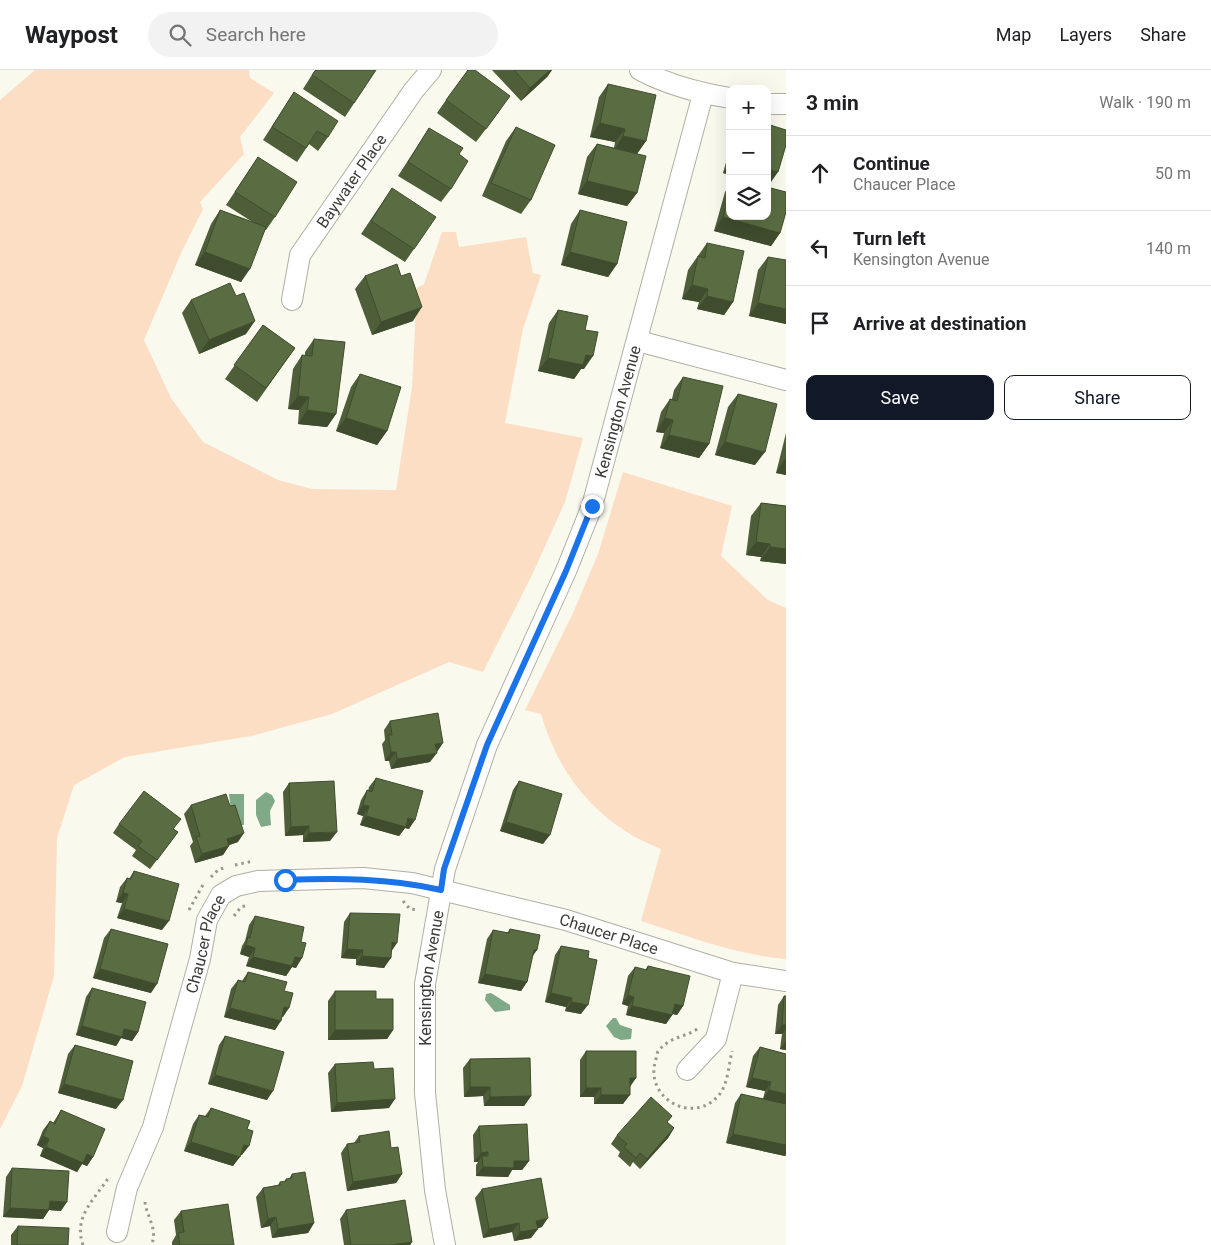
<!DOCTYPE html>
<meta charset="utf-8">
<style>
:root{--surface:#fff;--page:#f2f2f2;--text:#202124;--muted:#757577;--line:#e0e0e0;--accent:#111827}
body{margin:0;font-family:Roboto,sans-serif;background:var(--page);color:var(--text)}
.controls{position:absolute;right:15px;top:15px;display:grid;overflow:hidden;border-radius:10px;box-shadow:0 5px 20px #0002}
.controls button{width:45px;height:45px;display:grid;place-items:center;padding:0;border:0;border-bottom:1px solid var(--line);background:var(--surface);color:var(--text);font:25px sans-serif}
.stop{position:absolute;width:15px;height:15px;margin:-11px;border:4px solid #1a73e8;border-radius:50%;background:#fff}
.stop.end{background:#1a73e8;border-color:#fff;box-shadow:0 1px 5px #0008}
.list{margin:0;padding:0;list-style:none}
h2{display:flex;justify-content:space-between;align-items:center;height:65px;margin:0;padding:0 20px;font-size:21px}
h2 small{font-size:16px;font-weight:400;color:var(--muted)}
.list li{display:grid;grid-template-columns:32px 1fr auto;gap:15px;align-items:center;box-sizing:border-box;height:75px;padding:0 20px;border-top:1px solid var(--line)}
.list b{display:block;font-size:19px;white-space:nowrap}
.list p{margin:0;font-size:16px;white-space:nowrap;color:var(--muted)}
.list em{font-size:16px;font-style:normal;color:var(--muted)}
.actions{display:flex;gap:10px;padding:15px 20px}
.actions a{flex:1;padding:11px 0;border:1px solid var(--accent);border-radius:10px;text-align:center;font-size:18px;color:var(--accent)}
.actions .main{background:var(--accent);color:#fff}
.icon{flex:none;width:28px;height:28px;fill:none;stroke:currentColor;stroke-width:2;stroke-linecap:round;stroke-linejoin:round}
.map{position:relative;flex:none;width:786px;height:1175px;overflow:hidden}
header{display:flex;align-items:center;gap:30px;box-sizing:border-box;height:70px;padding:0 25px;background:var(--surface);border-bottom:1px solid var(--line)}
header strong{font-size:24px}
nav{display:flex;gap:28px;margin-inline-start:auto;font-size:18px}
.search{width:350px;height:45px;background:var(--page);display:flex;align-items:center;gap:12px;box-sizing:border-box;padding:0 18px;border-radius:28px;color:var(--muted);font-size:19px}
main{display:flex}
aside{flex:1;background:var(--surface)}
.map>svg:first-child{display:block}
.green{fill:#fcdec5}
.water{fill:#7fa987}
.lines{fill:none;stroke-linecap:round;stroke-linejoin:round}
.street-casing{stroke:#afafa4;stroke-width:22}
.path{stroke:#97978f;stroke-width:3;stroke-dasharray:2.5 4;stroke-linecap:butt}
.street{stroke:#fff;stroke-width:20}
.wall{fill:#4d5e39}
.shaded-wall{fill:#3f4c2e}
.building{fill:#5a6d42;stroke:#3f4c2e}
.route{stroke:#1a73e8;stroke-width:6}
.labels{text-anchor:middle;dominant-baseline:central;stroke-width:5;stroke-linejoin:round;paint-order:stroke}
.street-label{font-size:16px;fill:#3c3c38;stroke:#f9f9ee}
</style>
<header>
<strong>Waypost</strong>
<div class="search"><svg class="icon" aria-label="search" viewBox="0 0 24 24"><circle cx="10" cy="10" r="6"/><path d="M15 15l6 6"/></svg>Search here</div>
<nav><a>Map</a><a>Layers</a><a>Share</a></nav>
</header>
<main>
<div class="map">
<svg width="786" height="1175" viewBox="0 0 786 1175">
<rect width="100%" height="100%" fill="#f9f9ee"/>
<path class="green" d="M35,0H249L250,8L274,23L240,67L244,84L200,132L203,139L182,181L144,270L171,328L203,372L278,410L312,419L396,420L412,317L417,218L424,214L442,162H456L459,177L526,167L533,203L541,205L523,259L505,353L583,368L565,432L532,505L483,602L449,592L332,644L251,666L125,687L74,715L57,768L54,906L22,1016L0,1059V30Z
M623,402L732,436L721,486L768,530L786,538V889C736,885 688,866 641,851L661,779C651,774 639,770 630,764C585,737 555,694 541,644L525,640L573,543L598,484Z"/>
<path class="water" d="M266,722L272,725L275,731L270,741L271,755L261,757L256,745V730Z
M229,724H244V755H236L231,741Z
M491,923L510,935V940L495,942L485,930L486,924Z
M613,948H616L620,955L632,959L631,969L621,970L614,967L606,956Z"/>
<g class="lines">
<defs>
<g id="street">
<path d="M640,0C668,15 699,23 730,28"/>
<path d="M767,34H786"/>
<path id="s1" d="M292,230L300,185L414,20L431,0"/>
<path d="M638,271L786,310"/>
<path d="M687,1000L716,969L733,903"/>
<path id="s2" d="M117,1162L127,1118L153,1057L200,889L207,850L221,825L236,816L258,811L363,808L412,813L566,850L733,903L786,911"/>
<path id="s3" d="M445,1175L435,1120L425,1023V914L445,799L487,675L566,501L592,436L703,24"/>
</g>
</defs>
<use href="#street" class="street-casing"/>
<path class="path" d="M235,795L253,791
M211,807L218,800L226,797
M403,831L410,839L418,840
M189,840L204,813
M234,846L241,837L248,835
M697,959C686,967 672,966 660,979C657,981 657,985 656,989C643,1028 693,1056 719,1025C728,1014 729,994 732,981
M145,1132C146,1145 159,1161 151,1175
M83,1175C73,1147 94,1130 109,1107"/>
<use href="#street" class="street"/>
</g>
<path class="wall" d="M315,0H376L345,47L303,19Z
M492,0H552L547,7L521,31Z
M608,14L646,71L637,84V123L627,136L578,124L587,87L597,74L614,78L615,72L590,67L599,27Z
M294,22L328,67L318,81L309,74L297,92L263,70Z
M446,30L501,39L476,72L437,43Z
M516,57L531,130L521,144L482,126L506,71Z
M429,58L459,84L451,119L441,132L398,106Z
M730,78V105L723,103Z
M258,87L275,147L266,160H265L241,212L195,195L211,154L220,140L254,153L226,135Z
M730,115V146L780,163L771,176L714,161L725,122Z
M392,118L414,179L405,192L361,164Z
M580,140L617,194L608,207L561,195L571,154Z
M707,173L733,232L724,245L697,239L699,232L682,229L688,200Z
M768,187L786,254L749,246L758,200Z
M365,206H401L413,251L372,265L355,219Z
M191,230L246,264L199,284L182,243Z
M558,240L585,260L584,299H581L574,309L538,301L549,253Z
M263,255L295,278L257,332L225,309Z
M314,269L336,344L327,357L298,354L299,340L288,339L293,299L302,285L305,286V282Z
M360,304L387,361L377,375L336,361L351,317Z
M683,307L709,374L699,388L660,378L664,363L656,362L661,342L670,329H672L674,320Z
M738,324L755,395L715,385L728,337Z
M786,363V405L776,403Z
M761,433L786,436V494L760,491L761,487L746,485L751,446Z
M390,651L430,692L391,699L389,691H385L382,674L385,670L384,660Z
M376,708L409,759L405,758L399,766L360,755L363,746L357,744L361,730L367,720L368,721L369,717Z
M519,711L543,774L500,761L513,720Z
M289,713L330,771L303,772V765L285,766L283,722Z
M191,735L238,772L229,775L223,785L195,793L190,776L193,772L184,744Z
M119,754L174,759L178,762L150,799L132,786L136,780L113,763Z
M134,801L162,860L117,848L122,833L116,832L120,817L127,808L129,809Z
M350,843L391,882L384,898L356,895V889L341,888L344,852Z
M255,846L301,872L296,898L292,897L286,906L246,896L249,887L240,884L242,876L245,871L249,855Z
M111,859L151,923L93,908L104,868Z
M510,859L532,887L527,912L521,921L478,913L487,869L493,860L507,863Z
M561,876L588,888L581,944L565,941L566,937L545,932L555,885Z
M648,896L683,936L677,945L673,944L666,954L626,945L628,936L622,934L628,906L635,897L645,900Z
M248,902L284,921L283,947H282L275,960L224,947L231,919L238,910L242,911Z
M92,918L138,962L132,971L121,968L116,976L76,965L86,927Z
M335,921L376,929L393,960L387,969L328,970V931Z
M784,926H786V980L780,979L782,964H775L778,935Z
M225,966L267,1030L208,1014L219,975Z
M75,975L116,1039L58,1023L68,984Z
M760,977L786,984V1085L785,1086L726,1073L735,1033L741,1024L763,1029L765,1021L746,1017L753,986Z
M586,981L636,1008L630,1017L623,1034H594V1027H580V990Z
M470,989L531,1026L524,1036H484L483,1026L464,1027L463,998Z
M335,994L374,999L389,1038L331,1042L328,1003Z
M211,1038L247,1059L242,1085H240L233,1096L184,1081L193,1054L199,1045L205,1046Z
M61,1040L93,1087L87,1096L82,1094L77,1102L40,1086L43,1078L37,1075L43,1060L50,1051L53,1053Z
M672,1046L667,1052L674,1058L668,1068L640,1099L633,1092L630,1097L618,1086L620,1082L611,1074L617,1065Z
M479,1056L529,1091L522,1100H512L508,1107L476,1106V1095L478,1092H474L473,1065Z
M359,1066L391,1078L402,1104L396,1113L347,1121L341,1083L347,1074L354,1073Z
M12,1098L61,1141L49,1140L43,1149L3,1147L6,1107Z
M292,1104L314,1153L308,1163L272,1168L270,1156L261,1158L256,1127L263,1118L278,1115L280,1112H284L286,1109H289Z
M482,1119L542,1157L538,1158L531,1168L514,1171L512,1162L483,1168L475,1128Z
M346,1140L412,1172L410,1175H344L340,1149Z
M181,1141L234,1175H172V1172L176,1165L174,1150Z
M18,1156L68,1175H11V1165Z"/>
<path class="shaded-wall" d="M550,0H552L547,7L521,31L530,18Z
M600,53L625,59L615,72L590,67Z
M623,66L646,71L636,85L614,80Z
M730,93V105L723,103Z
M767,99L778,102L769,115H767Z
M587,111L637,123L627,136L578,124Z
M723,147L780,163L771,176L714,161Z
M205,182L250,199L241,212L195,195Z
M570,182L617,194L608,207L561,195Z
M692,215L708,219L699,232L682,229Z
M707,226L733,232L724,245L697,239Z
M758,233L786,239V254L749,246Z
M422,237L413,251L372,265L381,252Z
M255,251L246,264L199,284L209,270Z
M586,285L593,286L584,299H581L574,309L538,301L548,288Z
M298,326L309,327L299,340L288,339Z
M307,340L336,344L327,357L298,354Z
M346,348L387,361L377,375L336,361Z
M665,348L673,350L664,363L656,362Z
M669,365L709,374L699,388L660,378Z
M725,372L765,382L755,395L715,385Z
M785,389L786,390V405L776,403Z
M756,472L770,474L761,487L746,485Z
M770,477L786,479V494L760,491Z
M443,673L437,682L435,674Z
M391,682H396L389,691H385Z
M437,683L430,692L391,699L397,689Z
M363,735L369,736L363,746L357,744Z
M366,746L408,748L415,750L409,759L405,758L399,766L360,755Z
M506,752L550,765L543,774L500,761Z
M309,756L303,765L285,766L291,757Z
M337,762L330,771L303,772L309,763Z
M244,763L238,772L221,778L227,769Z
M229,776L223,785L195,793L202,784Z
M123,823L128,824L122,833L116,832Z
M124,839L169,851L162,860L117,848Z
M392,872L397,873L391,882Z
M246,875L255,878L249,887L240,884Z
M347,879L363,880L356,889L341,888Z
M534,880H537L530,890Z
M362,886L391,888L384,898L356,895Z
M253,887H295L302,888L296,898L292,897L286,906L246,896Z
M100,899L157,914L151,923L93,908Z
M485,904L527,912L521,921L478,913Z
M551,923L572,928L566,937L545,932Z
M628,925L634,927L628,936L622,934Z
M571,932L588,935L581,944L565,941Z
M675,934L683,936L677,945L669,943Z
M632,936L672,945L666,954L626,945Z
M284,937L289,938L283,947L278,946Z
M230,938L281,951L275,960L224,947Z
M782,955H786V959L782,964H775Z
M82,956L124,959L138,962L132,971L121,968L116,976L76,965Z
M335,960H393L387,969L328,970Z
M786,971V980L780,979Z
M215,1005L273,1021L267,1030L208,1014Z
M630,1008H636L629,1017Z
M752,1008L771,1012L765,1021L746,1017Z
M64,1014L123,1030L116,1039L58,1023Z
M470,1017H490L483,1026L464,1027Z
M586,1018H601L594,1027H580Z
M769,1020L786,1024V1035L763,1029Z
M601,1025H630L623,1034H594Z
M531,1026L524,1036H484L490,1027Z
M395,1029L389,1038L331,1042L337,1033Z
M674,1058L668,1068L640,1099L647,1089Z
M733,1064L786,1075V1085L785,1086L726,1073Z
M43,1066L49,1069L43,1078L37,1075Z
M191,1072L240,1087L233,1096L184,1081Z
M244,1075L249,1076L242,1085L237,1084Z
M46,1077L87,1084L93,1087L87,1096L82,1094L77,1102L40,1086Z
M488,1082L482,1090V1086L478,1092H474L481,1083Z
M514,1091H529L522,1100H512L508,1107L476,1106L483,1097Z
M402,1104L396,1113L347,1121L353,1112Z
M50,1131L67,1132L61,1141L49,1140L43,1149L3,1147L10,1138Z
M276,1147L270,1156L261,1158L268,1149Z
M548,1148L542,1157L530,1160L536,1151Z
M314,1153L308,1163L272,1168L278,1159Z
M519,1153L512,1162L483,1168L489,1159Z
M538,1159L531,1168L514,1171L520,1162Z
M412,1172L410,1175H391Z"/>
<path class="building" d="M316,0H376L354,33L312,5Z
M468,0H475L510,26L486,59L446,30Z
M514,0H550L530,18Z
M608,14L656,25L646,71L623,66L625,59L600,53Z
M294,22L338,51L328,67L317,61L306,78L272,57Z
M767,54L786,60V75L778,102L767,99Z
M516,57L555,75L531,130L491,113Z
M429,58L463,78L459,84L468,91L451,119L408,92Z
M597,74L646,86L637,123L587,111Z
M258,87L297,112L275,147L235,122Z
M767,117L786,122V142L780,163L723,147L730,125V146H767Z
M392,118L436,147L414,179L371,151Z
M220,140L266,157L250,199L205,182Z
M580,140L627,152L617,194L570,182Z
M707,173L744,181L733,232L707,226L708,219L692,215L698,186L705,188Z
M768,187L786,190V239L758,233Z
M397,194L401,206L410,203L422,237L381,252L365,206Z
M230,213L236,226L244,223L255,251L209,270L191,230Z
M558,240L588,246L585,260L598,262L593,286L586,285L583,295L548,288Z
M263,255L295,278L266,318L234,295Z
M314,269L345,272L336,344L307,340L309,327L298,326L302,285L312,286Z
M360,304L401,317L387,361L346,348Z
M683,307L723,316L709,374L669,365L673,350L665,348L670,329L677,331Z
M738,324L777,334L765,382L725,372Z
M761,433L786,436V479L770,477V474L756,472Z
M438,643L443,673L435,674L437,683L397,689L396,682H391L388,665H392L390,651Z
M376,708L423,721L415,750L408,748L406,757L366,746L369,736L363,735L367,720L372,722Z
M334,711L337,762L309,763V756L291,757L289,713Z
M519,711L562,724L550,765L506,752Z
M144,721L181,749L173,759L178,762L157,790L138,776L142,771L119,754Z
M226,724L230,736L235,735L244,763L227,769L229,776L202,784L196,767L200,766L191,735Z
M134,801L179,814L169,851L124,839L128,824L123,823L127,808L131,809Z
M350,843L400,844L397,873L392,872L391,888L362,886L363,880L347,879Z
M255,846L304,857L301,872L306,873L302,888L295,887L292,896L253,887L255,878L246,875L248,867L250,868Z
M111,859L168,874L157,914L100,899Z
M510,859L540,865L537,880H534L527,912L485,904L493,860L509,863Z
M561,876L589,881L588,888L597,890L588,935L571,932L572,928L551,923Z
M648,896L690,906L683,936L675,934L672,945L632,936L634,927L628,925L635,897L647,900Z
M248,902L287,912L284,921L293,923L289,938L284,937L281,951L230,938L238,910L245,912Z
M92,918L146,932L138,962L124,959L122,967L82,956Z
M335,921H376V929H393V960H335Z
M784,926H786V955H782Z
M225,966L284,982L273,1021L215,1005Z
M75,975L133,991L123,1030L64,1014Z
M760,977L786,984V1024L769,1020L771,1012L752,1008Z
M586,981H636V1008H630V1025H601V1018H586Z
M530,988L531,1026L490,1027V1017H470V989Z
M373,992L374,999L393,998L395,1029L337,1033L335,994Z
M741,1024L786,1034V1075L733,1064Z
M651,1027L672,1046L667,1052L674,1058L647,1089L640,1083L636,1088L624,1077L627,1074L617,1065Z
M211,1038L250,1051L247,1059L253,1061L249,1076L244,1075L240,1087L191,1072L199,1045L208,1047Z
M61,1040L105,1059L93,1087L87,1084L83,1093L46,1077L49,1069L43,1066L50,1051L55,1054Z
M527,1054L529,1091H514V1098L483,1097L482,1086H488V1082L481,1083L479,1056Z
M389,1061L391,1078L398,1077L402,1104L353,1112L347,1074L360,1072L359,1066Z
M12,1098L69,1101L67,1132L50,1131L49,1140L10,1138Z
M305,1102L314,1153L278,1159L276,1147L268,1149L263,1118L280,1115V1112L286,1111V1109L292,1108V1104Z
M541,1108L548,1148L536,1151L538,1159L520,1162L519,1153L489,1159L482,1119Z
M405,1130L412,1172L391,1175H351L346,1140Z
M228,1134L234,1175H180L178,1163L184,1162L181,1141Z
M18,1156L69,1158L68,1175H17Z"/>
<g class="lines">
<path class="route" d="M285,810C338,808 389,808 441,820L444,799L487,675L566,501L592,436"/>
</g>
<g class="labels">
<g class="street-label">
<text stroke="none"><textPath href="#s1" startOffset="136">Baywater Place</textPath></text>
<text stroke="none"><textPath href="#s3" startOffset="869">Kensington Avenue</textPath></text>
<text stroke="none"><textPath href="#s2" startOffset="752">Chaucer Place</textPath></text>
<text stroke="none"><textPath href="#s2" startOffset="302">Chaucer Place</textPath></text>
<text stroke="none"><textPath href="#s3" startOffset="269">Kensington Avenue</textPath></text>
</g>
</g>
</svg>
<div class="controls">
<button>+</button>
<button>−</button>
<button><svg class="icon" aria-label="layers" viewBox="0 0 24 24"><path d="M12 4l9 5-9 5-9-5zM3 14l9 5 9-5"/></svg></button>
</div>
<div class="stop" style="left:285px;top:810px"></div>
<div class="stop end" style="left:592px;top:436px"></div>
</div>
<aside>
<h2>3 min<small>Walk · 190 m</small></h2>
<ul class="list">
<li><svg class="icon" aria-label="ahead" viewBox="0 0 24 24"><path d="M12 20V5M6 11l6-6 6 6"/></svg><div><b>Continue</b><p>Chaucer Place</p></div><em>50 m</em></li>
<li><svg class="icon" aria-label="left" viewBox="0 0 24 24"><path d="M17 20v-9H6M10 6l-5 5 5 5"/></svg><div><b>Turn left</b><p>Kensington Avenue</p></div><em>140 m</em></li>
<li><svg class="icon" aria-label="arrive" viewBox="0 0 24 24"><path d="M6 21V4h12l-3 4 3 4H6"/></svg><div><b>Arrive at destination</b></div></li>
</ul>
<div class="actions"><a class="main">Save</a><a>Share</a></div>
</aside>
</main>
